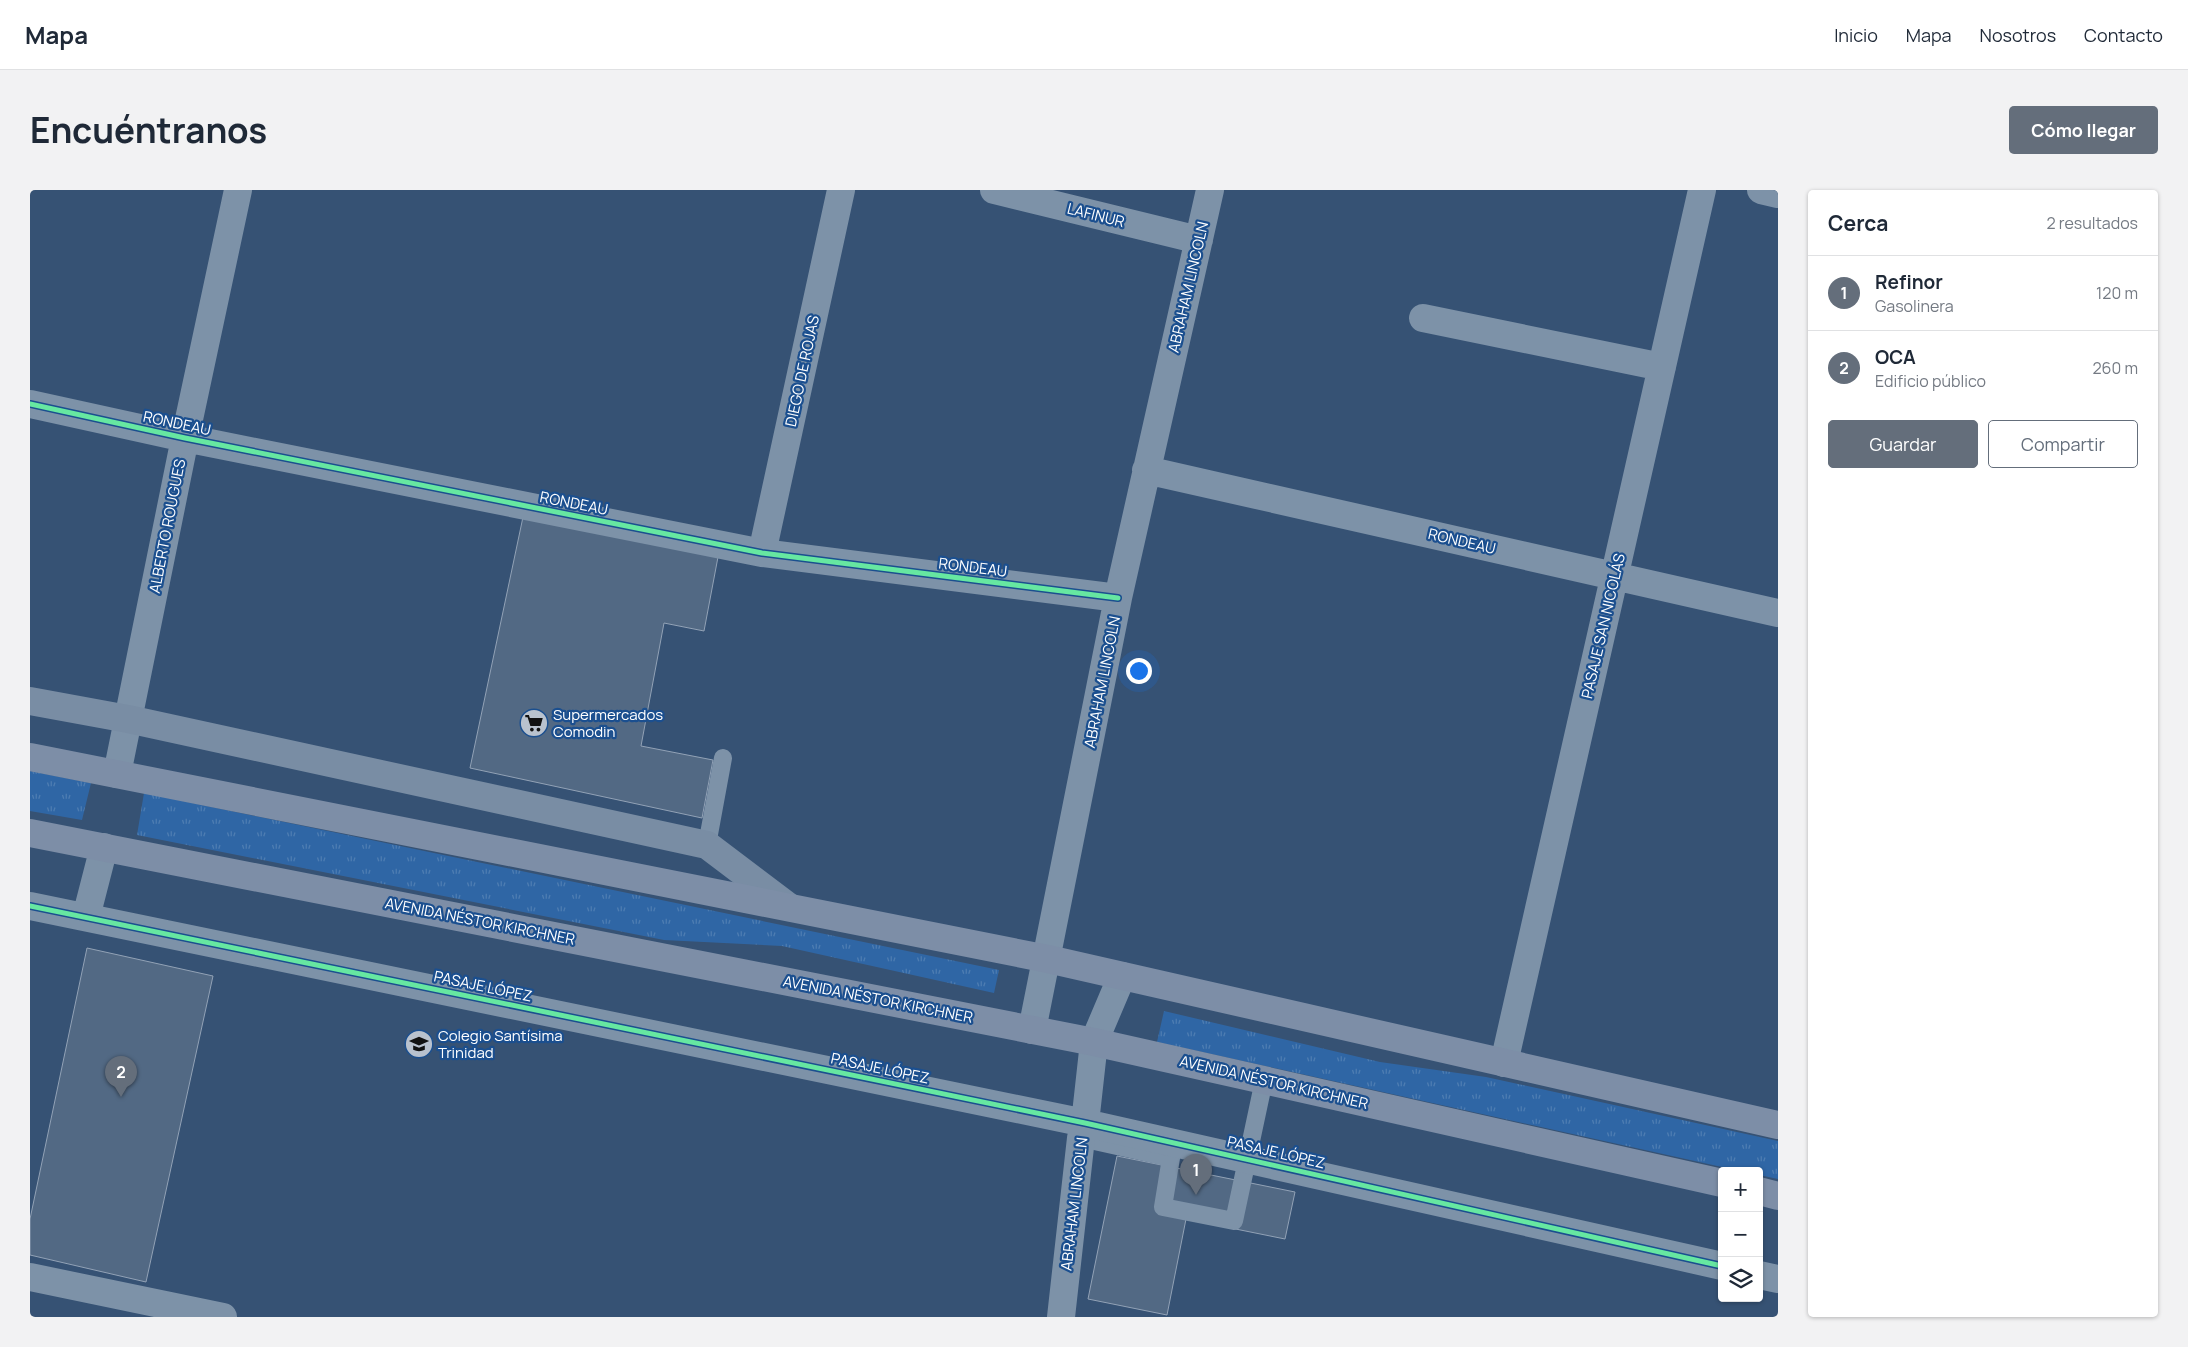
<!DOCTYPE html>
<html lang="es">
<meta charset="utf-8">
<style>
:root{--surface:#fff;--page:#f2f2f3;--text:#1f2937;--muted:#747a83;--line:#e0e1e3;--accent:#646e7b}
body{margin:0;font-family:Manrope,sans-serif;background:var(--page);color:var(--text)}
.controls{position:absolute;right:15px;bottom:15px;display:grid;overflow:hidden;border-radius:5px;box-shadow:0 1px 4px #0004}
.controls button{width:45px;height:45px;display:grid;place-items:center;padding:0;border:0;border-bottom:1px solid var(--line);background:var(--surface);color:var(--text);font:25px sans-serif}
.you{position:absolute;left:1108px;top:480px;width:18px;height:18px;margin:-12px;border:4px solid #fff;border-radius:50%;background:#1a73e8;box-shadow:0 0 0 8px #1a73e833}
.badge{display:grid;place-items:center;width:32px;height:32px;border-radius:50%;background:var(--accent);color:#fff;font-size:16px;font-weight:700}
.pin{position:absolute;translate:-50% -41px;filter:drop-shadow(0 1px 2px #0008)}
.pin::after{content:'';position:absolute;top:26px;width:18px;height:15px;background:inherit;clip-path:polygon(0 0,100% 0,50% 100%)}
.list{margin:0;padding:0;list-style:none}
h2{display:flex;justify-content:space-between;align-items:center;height:65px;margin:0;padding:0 20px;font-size:21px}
h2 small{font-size:16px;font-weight:400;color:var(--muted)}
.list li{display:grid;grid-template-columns:32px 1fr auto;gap:15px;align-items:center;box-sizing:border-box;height:75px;padding:0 20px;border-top:1px solid var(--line)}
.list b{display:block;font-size:19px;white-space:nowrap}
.list p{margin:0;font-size:16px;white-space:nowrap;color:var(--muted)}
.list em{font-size:16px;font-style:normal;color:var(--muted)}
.actions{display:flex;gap:10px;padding:15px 20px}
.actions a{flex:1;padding:11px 0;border:1px solid var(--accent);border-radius:5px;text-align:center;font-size:18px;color:var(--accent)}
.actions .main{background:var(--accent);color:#fff}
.icon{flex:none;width:28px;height:28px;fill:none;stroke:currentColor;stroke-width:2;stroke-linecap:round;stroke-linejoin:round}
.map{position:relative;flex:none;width:1748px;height:1127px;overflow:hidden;border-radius:5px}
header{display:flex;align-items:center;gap:30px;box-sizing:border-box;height:70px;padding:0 25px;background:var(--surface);border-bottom:1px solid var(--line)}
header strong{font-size:24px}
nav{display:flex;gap:28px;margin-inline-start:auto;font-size:18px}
.intro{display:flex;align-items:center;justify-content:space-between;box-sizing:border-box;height:120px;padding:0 30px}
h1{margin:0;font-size:35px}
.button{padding:12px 22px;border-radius:5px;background:var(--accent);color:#fff;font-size:18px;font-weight:700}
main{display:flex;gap:30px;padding:0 30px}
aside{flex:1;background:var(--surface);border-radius:5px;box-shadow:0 1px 4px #0004}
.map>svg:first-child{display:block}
.grass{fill:url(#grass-tufts)}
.building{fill:#526984;stroke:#92a2b6}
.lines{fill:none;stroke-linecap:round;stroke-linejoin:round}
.lane{stroke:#7d92a8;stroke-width:18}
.street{stroke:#7d92a8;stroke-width:28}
.secondary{stroke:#798da4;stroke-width:28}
.primary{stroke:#7d8ea7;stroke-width:28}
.cycleway-casing{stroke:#1b4f8f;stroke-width:8}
.cycleway{stroke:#66e7a1;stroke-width:5}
.labels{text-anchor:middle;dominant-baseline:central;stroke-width:4.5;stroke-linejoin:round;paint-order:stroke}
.street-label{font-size:15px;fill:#fff;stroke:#1b4f8f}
.poi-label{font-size:15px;fill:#fff;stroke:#1b4f8f;text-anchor:start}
</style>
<header>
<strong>Mapa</strong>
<nav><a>Inicio</a><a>Mapa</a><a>Nosotros</a><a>Contacto</a></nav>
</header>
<div class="intro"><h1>Encuéntranos</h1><a class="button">Cómo llegar</a></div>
<main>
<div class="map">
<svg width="1748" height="1127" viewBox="0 0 1748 1127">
<defs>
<pattern id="grass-tufts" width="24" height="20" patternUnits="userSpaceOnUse" patternTransform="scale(1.25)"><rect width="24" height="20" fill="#2f66a5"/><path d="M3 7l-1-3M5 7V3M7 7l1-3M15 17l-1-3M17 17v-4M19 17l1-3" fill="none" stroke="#4e7db2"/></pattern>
</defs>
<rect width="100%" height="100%" fill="#365274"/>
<path class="grass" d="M0,581L61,593L52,630L0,621Z
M114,603L969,780L964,803L752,756L634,750L107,645Z
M1134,821L1350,872L1456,887L1748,951V989L1729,985V981H1710L1127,852Z"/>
<path class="building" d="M493,327L688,367L674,441L634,433L611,556L683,570L672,628L440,578Z
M57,758L183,786L116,1092L0,1065V1029Z
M1087,966L1265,1002L1255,1049L1156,1029L1137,1125L1058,1109Z"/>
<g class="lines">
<path class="lane" d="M677,655L693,568
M1051,948L1141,968L1133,1017L1204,1031L1234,890"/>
<path class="street" d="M964,0L1169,50
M1731,0L1748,4
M1393,128L1632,177
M0,214L155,248L732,363L1088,408
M1116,280L1748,423
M732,363L811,0
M87,584L155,248L208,0
M0,716L1055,933L1692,1076
M56,727L74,657
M1002,840L1088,408L1180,0
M1474,873L1672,0
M1729,1085L1748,1089
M0,1087L193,1127
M1031,1127L1051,948L1055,933L1064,852L1092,786"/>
<path class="secondary" d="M0,511L98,529L677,655L759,717"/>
<path class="primary" d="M0,567L1018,769L1748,935
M0,643L1064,852L1692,993
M1729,1001L1748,1006"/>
<defs>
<path id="cycleway" d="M0,214L155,248L732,363L1088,408
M0,716L1055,933L1692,1076"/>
</defs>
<use href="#cycleway" class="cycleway-casing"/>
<use href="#cycleway" class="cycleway"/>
</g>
<defs>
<symbol id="supermarket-disc" viewBox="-11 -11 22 22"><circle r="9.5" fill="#b9c2ce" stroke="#1b4f8f"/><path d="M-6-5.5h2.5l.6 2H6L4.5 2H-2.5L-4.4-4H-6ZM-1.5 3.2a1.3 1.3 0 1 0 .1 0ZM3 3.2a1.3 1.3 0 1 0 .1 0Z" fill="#111"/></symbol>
<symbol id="school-disc" viewBox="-11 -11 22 22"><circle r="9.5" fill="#b9c2ce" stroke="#1b4f8f"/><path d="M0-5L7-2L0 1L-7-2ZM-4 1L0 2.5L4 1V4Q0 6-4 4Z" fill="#111"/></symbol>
</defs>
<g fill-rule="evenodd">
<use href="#supermarket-disc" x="488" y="517" width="32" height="32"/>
<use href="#school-disc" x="373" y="838" width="32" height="32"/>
</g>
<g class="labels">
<g class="street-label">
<text transform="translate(1066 25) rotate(14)">LAFINUR</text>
<text transform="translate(1158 97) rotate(-77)">ABRAHAM LINCOLN</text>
<text transform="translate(772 181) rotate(-78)">DIEGO DE ROJAS</text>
<text transform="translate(147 233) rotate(12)">RONDEAU</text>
<text transform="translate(544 313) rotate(11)">RONDEAU</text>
<text transform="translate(137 336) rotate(-79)">ALBERTO ROUGUES</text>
<text transform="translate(1432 351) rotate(13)">RONDEAU</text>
<text transform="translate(943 377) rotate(7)">RONDEAU</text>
<text transform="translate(1573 436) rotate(-77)">PASAJE SAN NICOLÁS</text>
<text transform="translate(1072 492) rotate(-79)">ABRAHAM LINCOLN</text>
<text transform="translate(450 731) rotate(11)">AVENIDA NÉSTOR KIRCHNER</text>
<text transform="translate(453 796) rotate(12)">PASAJE LÓPEZ</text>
<text transform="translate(848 809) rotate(11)">AVENIDA NÉSTOR KIRCHNER</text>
<text transform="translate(850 878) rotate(12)">PASAJE LÓPEZ</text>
<text transform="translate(1244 892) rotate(13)">AVENIDA NÉSTOR KIRCHNER</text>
<text transform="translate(1246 962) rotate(13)">PASAJE LÓPEZ</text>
<text transform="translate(1044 1014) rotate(-83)">ABRAHAM LINCOLN</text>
</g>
<g class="poi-label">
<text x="523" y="524">Supermercados<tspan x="523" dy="17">Comodin</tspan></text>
<text x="408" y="845">Colegio Santísima<tspan x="408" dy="17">Trinidad</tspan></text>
</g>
</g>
</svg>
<div class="controls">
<button>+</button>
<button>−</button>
<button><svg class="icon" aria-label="layers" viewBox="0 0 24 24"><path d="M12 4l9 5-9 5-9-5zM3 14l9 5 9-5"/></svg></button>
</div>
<div class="you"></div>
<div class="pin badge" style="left:1166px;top:1005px">1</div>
<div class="pin badge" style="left:91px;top:907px">2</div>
</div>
<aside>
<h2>Cerca<small>2 resultados</small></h2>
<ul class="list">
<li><span class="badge">1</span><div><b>Refinor</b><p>Gasolinera</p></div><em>120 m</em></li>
<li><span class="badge">2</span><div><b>OCA</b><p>Edificio público</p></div><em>260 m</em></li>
</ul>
<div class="actions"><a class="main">Guardar</a><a>Compartir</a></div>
</aside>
</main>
